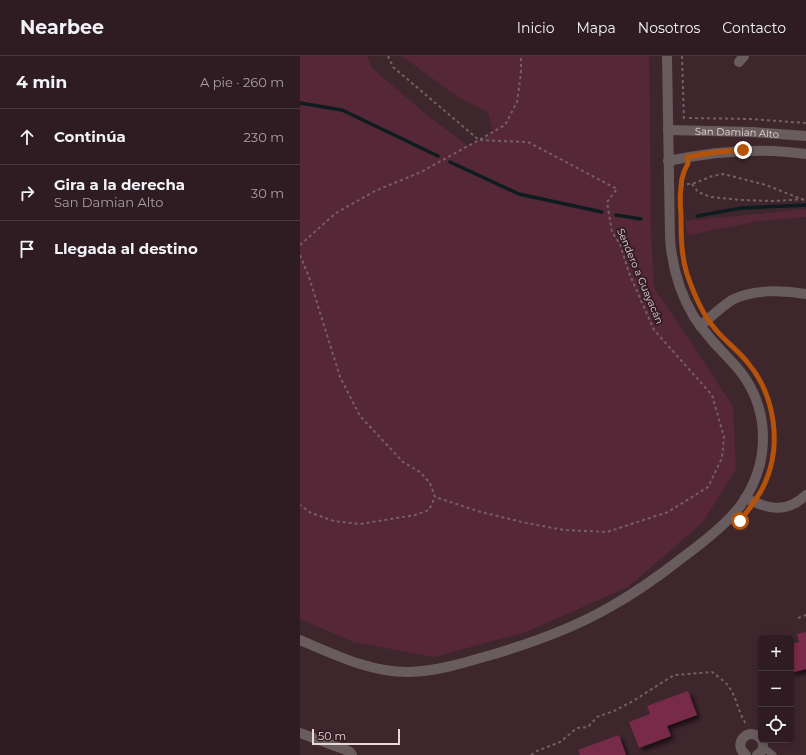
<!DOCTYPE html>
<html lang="es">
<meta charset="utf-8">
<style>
:root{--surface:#2e1c22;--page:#3a292f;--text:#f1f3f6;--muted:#a7a1a5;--line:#493a40}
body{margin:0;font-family:Montserrat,sans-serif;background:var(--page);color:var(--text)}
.controls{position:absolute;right:12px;bottom:12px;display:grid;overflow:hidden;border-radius:6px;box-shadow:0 2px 6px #0003}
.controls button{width:36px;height:36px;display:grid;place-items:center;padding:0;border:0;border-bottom:1px solid var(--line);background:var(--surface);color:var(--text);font:20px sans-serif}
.scale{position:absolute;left:12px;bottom:10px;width:88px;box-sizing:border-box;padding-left:4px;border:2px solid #e7d7db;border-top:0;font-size:11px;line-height:14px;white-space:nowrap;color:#e7d7db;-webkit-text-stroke:3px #331d23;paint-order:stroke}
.stop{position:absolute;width:12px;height:12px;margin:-9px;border:3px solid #b45309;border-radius:50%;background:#fff}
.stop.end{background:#b45309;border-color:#fff;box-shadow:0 1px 4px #0008}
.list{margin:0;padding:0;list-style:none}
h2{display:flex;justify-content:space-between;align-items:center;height:52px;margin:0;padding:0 16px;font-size:17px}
h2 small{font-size:13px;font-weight:400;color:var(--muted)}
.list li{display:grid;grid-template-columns:26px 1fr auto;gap:12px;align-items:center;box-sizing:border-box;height:56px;padding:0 16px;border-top:1px solid var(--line)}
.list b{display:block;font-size:15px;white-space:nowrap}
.list p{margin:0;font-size:13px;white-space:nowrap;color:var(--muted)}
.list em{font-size:13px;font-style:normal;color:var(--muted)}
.icon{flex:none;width:22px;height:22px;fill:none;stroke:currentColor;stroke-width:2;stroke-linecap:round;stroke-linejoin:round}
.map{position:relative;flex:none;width:506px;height:699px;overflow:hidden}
header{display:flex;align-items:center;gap:24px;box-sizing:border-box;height:56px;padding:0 20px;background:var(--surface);border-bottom:1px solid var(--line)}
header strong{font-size:19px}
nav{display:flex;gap:22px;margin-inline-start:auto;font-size:14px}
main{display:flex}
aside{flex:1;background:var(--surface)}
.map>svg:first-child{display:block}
.green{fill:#562737}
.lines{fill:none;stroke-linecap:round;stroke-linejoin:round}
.stream{stroke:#0d1d1f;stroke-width:3.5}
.building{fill:#782c48;filter:url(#shadow)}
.path{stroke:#745f65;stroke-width:2;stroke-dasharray:3 3;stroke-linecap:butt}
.lane{stroke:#695c5f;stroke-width:7}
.street{stroke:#695c5f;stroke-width:10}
.route{stroke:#b45309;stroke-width:5}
.labels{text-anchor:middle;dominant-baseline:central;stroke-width:4;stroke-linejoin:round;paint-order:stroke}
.street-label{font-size:10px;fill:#e7d7db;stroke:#331d23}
</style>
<header>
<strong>Nearbee</strong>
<nav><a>Inicio</a><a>Mapa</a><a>Nosotros</a><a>Contacto</a></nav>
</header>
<main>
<aside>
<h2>4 min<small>A pie · 260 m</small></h2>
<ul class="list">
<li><svg class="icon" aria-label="ahead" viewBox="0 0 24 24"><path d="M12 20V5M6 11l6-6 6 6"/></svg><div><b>Continúa</b></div><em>230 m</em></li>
<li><svg class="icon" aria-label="right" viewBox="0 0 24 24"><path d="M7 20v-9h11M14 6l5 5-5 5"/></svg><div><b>Gira a la derecha</b><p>San Damian Alto</p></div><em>30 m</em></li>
<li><svg class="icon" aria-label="arrive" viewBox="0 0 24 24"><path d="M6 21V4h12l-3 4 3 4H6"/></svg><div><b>Llegada al destino</b></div></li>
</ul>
</aside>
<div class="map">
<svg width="506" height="699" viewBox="0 0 506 699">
<defs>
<filter id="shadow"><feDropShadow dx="3.5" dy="3.5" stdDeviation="2" flood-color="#0009"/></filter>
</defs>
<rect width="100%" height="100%" fill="#3e262d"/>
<path class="green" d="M0,0H67L72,12L128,60L168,90L193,77L188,57L152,37L102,0H349L351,175L354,232L393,289L433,351L436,413L403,466L328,531L226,576L134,601L53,586L0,563Z
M506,153V161L460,165L388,179L385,165Z"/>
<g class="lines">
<path class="stream" d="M0,47L42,54L138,100
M150,106L219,138L302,156
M316,159L341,163
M397,160L442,152L506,149"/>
</g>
<path class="building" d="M506,576V613L491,617V588L499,586L497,578Z
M388,635L397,659L367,670L371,680L339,692L329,666L350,658L347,650Z
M319,679L326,699H280L278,694Z"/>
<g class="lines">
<path class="path" d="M88,0L93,11L179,84L205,69L217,46L221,17V0
M382,0L384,65
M389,62L450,63L506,67
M381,127L385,113
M392,128L398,136L411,141L441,144L474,145L506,143
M381,129L395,127L412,120L423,118L466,129L504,144
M0,189L36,157L75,135L121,116L179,84L228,86L317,133L307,146L312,176L320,188L329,217L354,274L412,339L424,381L422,402L408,431L368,456L307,476L264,474L226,467L181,456L135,441
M0,199L9,221L40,321L60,360L103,406L120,416L130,427L135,441L129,454L115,459L60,468L34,465L11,457L0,449
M498,562L506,559
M231,699L237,695L260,686L277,672L288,671L297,661L314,655L333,645L374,619L412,616C417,620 425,625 429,631C437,642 438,656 446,668"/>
<path class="lane" d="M463,691L473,699"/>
<g class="street">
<path d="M439,6L444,0"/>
<path id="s1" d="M368,74L452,76L506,80"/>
<path d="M368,105C415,95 459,91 506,98"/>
<path d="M400,270C411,261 421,251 432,244C452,233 484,234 506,238"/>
<path d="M445,442C468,453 486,458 506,439"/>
<path d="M0,584C35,599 72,617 110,616C136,615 160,608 184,601C226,589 272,573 310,551C335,537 359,520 382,502C401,488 427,468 441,449C455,429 463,406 463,382C463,361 457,340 445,322C438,311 428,302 419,292C410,283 402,272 394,261C379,236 372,211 370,182L367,0"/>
<path d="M0,677L46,694L50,696L52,699"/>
<path d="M446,699C431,688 449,669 461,683"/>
<path d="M457,699C463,696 464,690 462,684"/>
</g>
</g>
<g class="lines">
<path class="route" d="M440,465C449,453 459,441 465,427C482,389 475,339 448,307C439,295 426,286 416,274C402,258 394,238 387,218C381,199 381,178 381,158C380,149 380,140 381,131C381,125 382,121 384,116C385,113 387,110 388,107C388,105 387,103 387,101L417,96L443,94"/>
</g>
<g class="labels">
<g class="street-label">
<text stroke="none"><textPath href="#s1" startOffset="69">San Damian Alto</textPath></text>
<text transform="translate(340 220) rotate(67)">Sendero a Guayacán</text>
</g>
</g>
</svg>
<div class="controls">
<button>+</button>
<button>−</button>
<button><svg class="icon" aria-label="locate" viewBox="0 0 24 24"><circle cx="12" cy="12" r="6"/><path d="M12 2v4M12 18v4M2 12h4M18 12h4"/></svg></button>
</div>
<div class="scale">50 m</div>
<div class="stop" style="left:440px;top:465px"></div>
<div class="stop end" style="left:443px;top:94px"></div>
</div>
</main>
